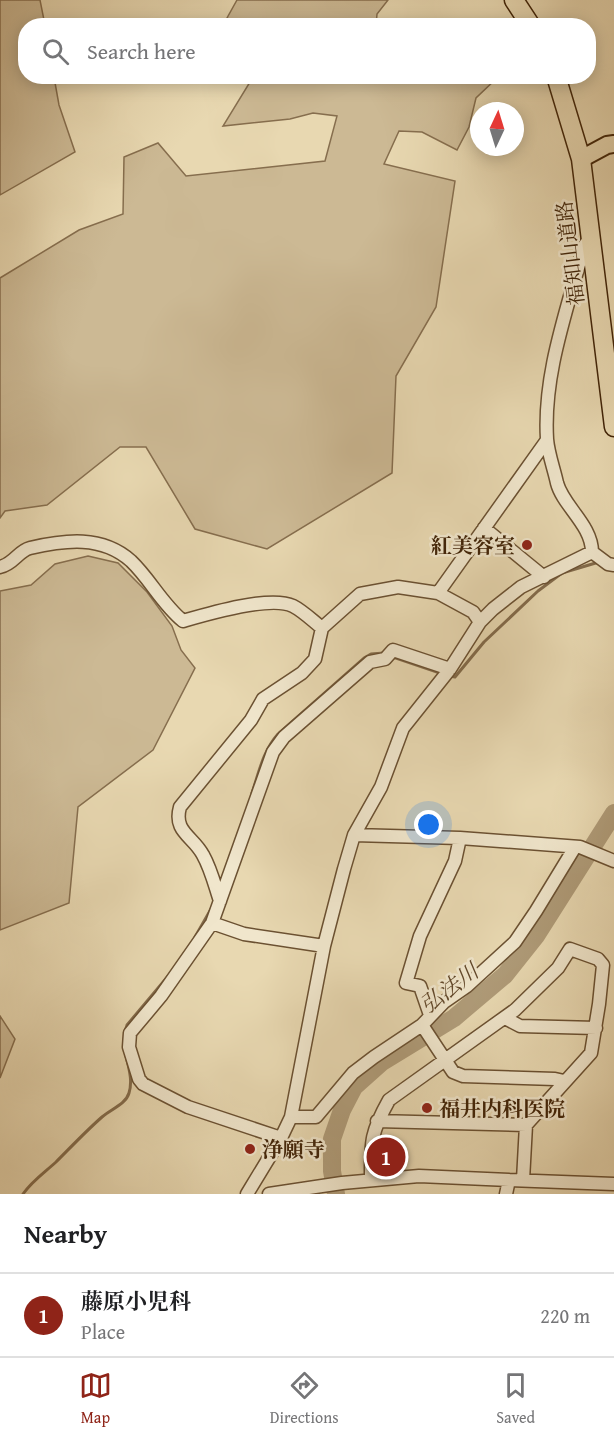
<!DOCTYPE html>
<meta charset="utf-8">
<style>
:root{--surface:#fff;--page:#f2f2f2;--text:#202124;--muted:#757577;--line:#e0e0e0;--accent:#8f2418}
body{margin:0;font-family:"Gentium Book Plus","Noto Serif JP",serif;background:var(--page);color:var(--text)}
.compass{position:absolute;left:470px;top:102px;width:54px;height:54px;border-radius:50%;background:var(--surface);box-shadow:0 3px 15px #0003;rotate:4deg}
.you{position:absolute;left:429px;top:825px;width:21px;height:21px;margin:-15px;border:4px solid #fff;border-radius:50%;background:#1a73e8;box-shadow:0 0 0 9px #1a73e833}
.badge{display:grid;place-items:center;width:39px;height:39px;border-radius:50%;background:var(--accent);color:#fff;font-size:20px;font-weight:700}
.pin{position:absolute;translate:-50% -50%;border:3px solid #fff;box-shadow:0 2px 6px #0006}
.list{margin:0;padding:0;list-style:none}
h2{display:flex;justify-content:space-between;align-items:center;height:78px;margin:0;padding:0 24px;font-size:26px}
h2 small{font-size:20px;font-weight:400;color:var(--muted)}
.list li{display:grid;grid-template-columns:39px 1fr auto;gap:18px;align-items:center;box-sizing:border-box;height:84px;padding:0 24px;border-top:2px solid var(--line)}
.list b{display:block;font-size:22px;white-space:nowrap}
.list p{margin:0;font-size:20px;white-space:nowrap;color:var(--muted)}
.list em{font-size:20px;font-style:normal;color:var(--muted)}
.icon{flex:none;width:33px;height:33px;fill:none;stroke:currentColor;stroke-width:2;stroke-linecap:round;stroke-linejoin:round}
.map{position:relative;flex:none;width:614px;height:1194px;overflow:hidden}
.search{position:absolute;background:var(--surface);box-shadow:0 3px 15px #0003;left:18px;right:18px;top:18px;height:66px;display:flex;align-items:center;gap:15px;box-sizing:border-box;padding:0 21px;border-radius:24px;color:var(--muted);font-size:22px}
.sheet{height:162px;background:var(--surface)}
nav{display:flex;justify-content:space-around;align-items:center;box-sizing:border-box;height:84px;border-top:2px solid var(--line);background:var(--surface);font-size:16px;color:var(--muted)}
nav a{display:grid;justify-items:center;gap:3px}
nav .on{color:var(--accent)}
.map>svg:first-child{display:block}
.green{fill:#ccb994;stroke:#866e4e;stroke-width:1.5}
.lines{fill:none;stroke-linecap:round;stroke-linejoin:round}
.stream{stroke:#836b4b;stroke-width:3}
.river{stroke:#af9b78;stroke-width:18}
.minor-casing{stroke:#6b5132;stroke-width:15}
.major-casing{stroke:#412408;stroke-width:20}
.highway-casing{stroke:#412408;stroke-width:21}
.minor{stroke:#f0e6cc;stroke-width:12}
.major{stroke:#e8d8b1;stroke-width:16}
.highway{stroke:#e8d8b1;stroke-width:18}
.poi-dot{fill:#8f2418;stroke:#f0e6cc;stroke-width:2}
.labels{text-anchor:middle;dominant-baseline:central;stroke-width:5;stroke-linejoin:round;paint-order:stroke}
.street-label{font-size:21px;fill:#412408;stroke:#f0e6cc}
.poi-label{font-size:21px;font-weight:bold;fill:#412408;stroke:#f0e6cc;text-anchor:start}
.water-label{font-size:22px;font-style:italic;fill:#62482a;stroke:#f0e6cc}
</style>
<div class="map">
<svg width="614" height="1194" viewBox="0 0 614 1194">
<rect width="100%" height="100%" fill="#e8d8b1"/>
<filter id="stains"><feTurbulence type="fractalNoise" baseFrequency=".00333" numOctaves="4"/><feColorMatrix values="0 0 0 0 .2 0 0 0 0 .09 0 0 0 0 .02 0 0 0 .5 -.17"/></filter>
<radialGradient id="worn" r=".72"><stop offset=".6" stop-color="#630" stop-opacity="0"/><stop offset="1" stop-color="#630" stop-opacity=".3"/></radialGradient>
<path class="green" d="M0,0H40L45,25L26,26V76L54,77L59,105L75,152L0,195Z
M237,0H388L377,14L376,26L238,25L227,18Z
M253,77H498L476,98L469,127L457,150L422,132L399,131L384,164L455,181L436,307L396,376L392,473L267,549L195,529L146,447H120L47,505L5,511L0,518V278L79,230L123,214L124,157L158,143L186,176L325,161L337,116L313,113L290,119L223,126Z
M88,556L118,563L147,592L172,626L181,650L195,668L153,750L78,807L69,903L0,930V591L31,585L55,564Z
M0,1016L15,1039L0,1078Z"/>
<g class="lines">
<path class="stream" d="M393,657L443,674
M449,676L455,677L484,642L538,591L562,573L599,562
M252,793C259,772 263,751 278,734L364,658L371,654L384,653
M195,937L211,909
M23,1194C32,1181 44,1173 56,1162C71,1147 86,1131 102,1117C111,1109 126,1104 129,1093C136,1070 117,1050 127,1025L169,975"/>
<path class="river" d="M336,1194L332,1171V1139L342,1110L354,1087L382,1062L454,1018L505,975L536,936L614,813"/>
<defs>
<path id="minor" d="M591,237L584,246C568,308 543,373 547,439C548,453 554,469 557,483C563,506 592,525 592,552L608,564L614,565
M484,528L544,577
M0,567C14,564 18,551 30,548C65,540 102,535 131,561C150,579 162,604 183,621C207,614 270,595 293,606C303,611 313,621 322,628
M438,593L547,440
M354,835L460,838L580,847L614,861
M220,901C215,886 211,869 203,855C193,836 173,832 180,807L251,720L263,699L302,673L315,659L322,628L360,594L398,587L438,593L473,612L480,622
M212,923L244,934L324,946
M430,1015L420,986L406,983L420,936L455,861L460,838
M505,1018L520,1026L596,1028
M422,1025L453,1072L463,1076L555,1079L564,1081
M291,1117H316L353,1073L374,1057L422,1025L444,1002L467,986L515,942L536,911L575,847
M377,1121L526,1125
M281,1138L188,1107L143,1084L139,1079L129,1047L130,1033L161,996L212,923L273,752L284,737L370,662L385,659L393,650L450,669
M371,1179C371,1142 370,1134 389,1100L515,1010L558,968L570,949L598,959L603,965L599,1004L591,1053L526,1125L523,1180
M247,1194L281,1138L291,1117L324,946L344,869L354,835L381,787L403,728L450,669L480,622L493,609L521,587L592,552
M269,1194L342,1183L419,1176L509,1180
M506,1194L509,1180L614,1184"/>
<path id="major" d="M581,159L607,145L614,144"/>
<path id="highway" d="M514,0L531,26
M556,76L581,159L614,427"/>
</defs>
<use href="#minor" class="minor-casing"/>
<use href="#major" class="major-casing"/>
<use href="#highway" class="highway-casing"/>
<use href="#minor" class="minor"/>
<use href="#major" class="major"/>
<use href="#highway" class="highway"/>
</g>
<g class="poi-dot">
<circle cx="527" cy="545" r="6"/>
<circle cx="427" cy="1108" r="6"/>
<circle cx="250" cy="1149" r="6"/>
</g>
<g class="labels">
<g class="street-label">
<text transform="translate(570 253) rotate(-97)">福知山道路</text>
</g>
<g class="poi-label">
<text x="515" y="545" text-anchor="end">紅美容室</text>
<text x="439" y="1108">福井内科医院</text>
<text x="262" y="1149">浄願寺</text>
</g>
<g class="water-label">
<text transform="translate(449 988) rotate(-37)">弘法川</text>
</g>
</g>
<rect width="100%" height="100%" filter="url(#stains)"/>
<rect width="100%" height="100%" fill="url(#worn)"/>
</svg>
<svg class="compass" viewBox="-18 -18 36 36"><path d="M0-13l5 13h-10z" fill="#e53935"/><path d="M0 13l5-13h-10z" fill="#757577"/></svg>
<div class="you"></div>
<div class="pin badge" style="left:386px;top:1157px">1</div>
<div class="search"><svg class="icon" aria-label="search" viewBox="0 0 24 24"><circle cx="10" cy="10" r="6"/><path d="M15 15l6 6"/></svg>Search here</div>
</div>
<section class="sheet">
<h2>Nearby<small></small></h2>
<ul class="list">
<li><span class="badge">1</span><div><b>藤原小児科</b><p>Place</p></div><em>220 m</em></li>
</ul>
</section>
<nav>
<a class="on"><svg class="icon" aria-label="map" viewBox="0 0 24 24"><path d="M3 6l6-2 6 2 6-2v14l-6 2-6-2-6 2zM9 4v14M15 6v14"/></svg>Map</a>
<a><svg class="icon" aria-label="directions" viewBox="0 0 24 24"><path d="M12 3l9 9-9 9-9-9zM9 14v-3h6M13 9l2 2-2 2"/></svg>Directions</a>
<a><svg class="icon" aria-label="saved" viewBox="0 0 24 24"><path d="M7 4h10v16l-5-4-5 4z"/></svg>Saved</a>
</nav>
